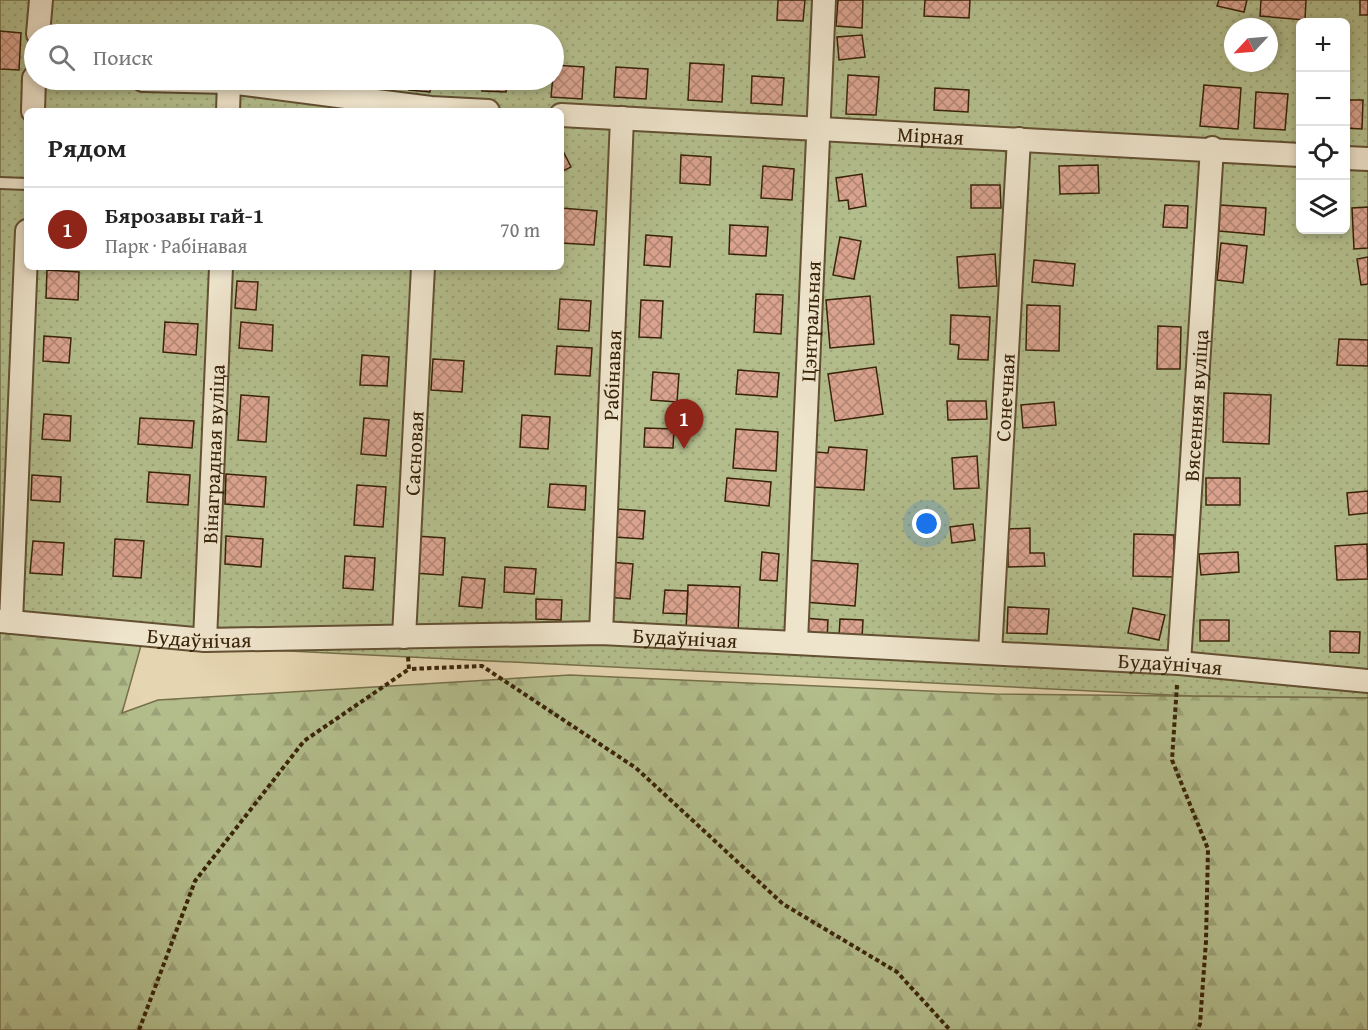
<!DOCTYPE html>
<html lang="ru">
<meta charset="utf-8">
<style>
:root{--surface:#fff;--page:#f2f2f2;--text:#222;--muted:#767676;--line:#e0e0e0;--accent:#8f2418}
body{margin:0;font-family:"Gentium Book Plus",serif;background:var(--page);color:var(--text)}
.controls{position:absolute;right:18px;top:18px;display:grid;overflow:hidden;border-radius:9px;box-shadow:0 3px 9px #0003}
.controls button{width:54px;height:54px;display:grid;place-items:center;padding:0;border:0;border-bottom:2px solid var(--line);background:var(--surface);color:var(--text);font:30px sans-serif}
.compass{position:absolute;left:1224px;top:18px;width:54px;height:54px;border-radius:50%;background:var(--surface);box-shadow:0 3px 9px #0003;rotate:244deg}
.you{position:absolute;left:927px;top:524px;width:21px;height:21px;margin:-15px;border:4px solid #fff;border-radius:50%;background:#1a73e8;box-shadow:0 0 0 9px #1a73e833}
.badge{display:grid;place-items:center;width:39px;height:39px;border-radius:50%;background:var(--accent);color:#fff;font-size:20px;font-weight:700}
.pin{position:absolute;translate:-50% -50px;filter:drop-shadow(0 2px 3px #0008)}
.pin::after{content:'';position:absolute;top:32px;width:21px;height:18px;background:inherit;clip-path:polygon(0 0,100% 0,50% 100%)}
.list{margin:0;padding:0;list-style:none}
h2{display:flex;justify-content:space-between;align-items:center;height:78px;margin:0;padding:0 24px;font-size:26px}
h2 small{font-size:20px;font-weight:400;color:var(--muted)}
.list li{display:grid;grid-template-columns:39px 1fr auto;gap:18px;align-items:center;box-sizing:border-box;height:84px;padding:0 24px;border-top:2px solid var(--line)}
.list b{display:block;font-size:22px;white-space:nowrap}
.list p{margin:0;font-size:20px;white-space:nowrap;color:var(--muted)}
.list em{font-size:20px;font-style:normal;color:var(--muted)}
.icon{flex:none;width:33px;height:33px;fill:none;stroke:currentColor;stroke-width:2;stroke-linecap:round;stroke-linejoin:round}
.map{position:relative;flex:none;width:1368px;height:1030px;overflow:hidden}
.search{position:absolute;background:var(--surface);box-shadow:0 3px 9px #0003;left:24px;top:24px;width:540px;height:66px;display:flex;align-items:center;gap:15px;box-sizing:border-box;padding:0 21px;border-radius:33px;color:var(--muted);font-size:22px}
.panel{position:absolute;background:var(--surface);box-shadow:0 3px 9px #0003;left:24px;top:108px;width:540px;height:162px;border-radius:9px}
.map>svg:first-child{display:block}
.grass{fill:url(#grass-dots);stroke:#76704a;stroke-width:1.5;fill-rule:evenodd}
.forest{fill:url(#forest-firs);stroke:#76704a;stroke-width:1.5}
.building{fill:url(#building-cross-hatch);stroke:#382308;stroke-width:1.5}
.lines{fill:none;stroke-linecap:round;stroke-linejoin:round}
.service-casing{stroke:#635032;stroke-width:14}
.minor-casing{stroke:#635032;stroke-width:26}
.path{stroke:#382308;stroke-width:4;stroke-dasharray:4.5 3;stroke-linecap:butt}
.service{stroke:#eee4cc;stroke-width:10}
.minor{stroke:#eee4cc;stroke-width:22}
.labels{text-anchor:middle;dominant-baseline:central;stroke-width:4.5;stroke-linejoin:round;paint-order:stroke}
.street-label{font-size:21px;fill:#382308;stroke:#eee4cc}
</style>
<div class="map">
<svg width="1368" height="1030" viewBox="0 0 1368 1030">
<defs>
<pattern id="grass-dots" width="8" height="8" patternUnits="userSpaceOnUse" patternTransform="scale(1.5)"><rect width="8" height="8" fill="#b3bd8c"/><path d="M2 2h.1M6 6h.1" fill="none" stroke="#9ba277" stroke-width="1.8" stroke-linecap="round"/></pattern>
<pattern id="forest-firs" width="22" height="20" patternUnits="userSpaceOnUse" patternTransform="scale(1.5)"><rect width="22" height="20" fill="#b3bd8c"/><path d="M5 1l3.5 6h-7zM16 11l3.5 6h-7z" fill="#9ba277"/></pattern>
<pattern id="building-cross-hatch" width="8" height="8" patternUnits="userSpaceOnUse" patternTransform="scale(1.5)"><rect width="8" height="8" fill="#daa38f"/><path d="M0 0l8 8M0 8l8-8" fill="none" stroke="#b28473"/></pattern>
</defs>
<rect width="100%" height="100%" fill="#e5d5b0"/>
<filter id="stains"><feTurbulence type="fractalNoise" baseFrequency=".00333" numOctaves="4"/><feColorMatrix values="0 0 0 0 .2 0 0 0 0 .09 0 0 0 0 .02 0 0 0 .5 -.17"/></filter>
<radialGradient id="worn" r=".72"><stop offset=".6" stop-color="#630" stop-opacity="0"/><stop offset="1" stop-color="#630" stop-opacity=".3"/></radialGradient>
<path class="grass" d="M0,0H1368V698L1192,696L191,646L0,630ZM1300,22H1346V230H1300ZM1233,27H1269V63H1233ZM34,34H554V80H34ZM27,111H561V267H27Z"/>
<path class="forest" d="M0,630L142,642L122,713L158,700L570,675L995,694L1368,698V1030H0Z"/>
<path class="building" d="M778,0H805L803,21L777,20Z
M838,0H863L862,28L836,26Z
M925,0H970L969,18L924,16Z
M1219,0H1247L1244,12L1217,6Z
M1261,0H1306L1305,20L1260,16Z
M1360,0H1368V15H1360Z
M139,28L165,30V34H139Z
M0,31L21,33L19,70L0,69Z
M862,35L865,57L839,60L837,37Z
M690,63L724,65L722,102L688,100Z
M554,65L584,67L582,99L551,97Z
M616,67L648,69L646,99L614,97Z
M848,75L879,77L876,115L846,114Z
M752,76L784,78L782,105L751,103Z
M349,80H380L379,91L348,89Z
M410,80H431L430,92L409,90Z
M482,80H507L506,92L482,91Z
M1204,85L1241,88L1238,129L1200,126Z
M935,88L969,90L968,112L934,110Z
M1256,92L1288,94L1285,130L1254,128Z
M1346,100H1363L1362,129L1346,128Z
M561,147L571,167L561,172Z
M681,155L711,157L710,185L680,183Z
M1098,165L1099,193L1060,194L1059,166Z
M763,166L794,169L792,200L761,198Z
M862,174L866,206L849,209L848,200L839,201L836,178Z
M971,185H1000L1001,208H971Z
M1165,205L1188,206L1187,228L1163,227Z
M1220,205L1266,208L1264,235L1219,231Z
M1368,207V248L1354,249L1352,208Z
M561,208L597,211L594,245L561,243Z
M730,225L768,227L766,256L729,254Z
M646,235L672,237L670,267L644,265Z
M840,237L861,241L854,279L833,275Z
M1221,243L1247,246L1243,283L1217,280Z
M995,254L997,286L959,288L957,257Z
M1368,257V284L1361,285L1357,259Z
M1034,260L1075,264L1073,286L1032,282Z
M47,270L79,272L78,300L46,298Z
M237,281L258,282L256,310L235,308Z
M756,294L783,295L781,334L754,332Z
M870,296L874,344L830,348L826,300Z
M560,299L591,301L589,331L558,329Z
M641,300L663,301L661,338L639,337Z
M1027,305L1060,306L1059,351L1026,350Z
M951,315L990,317L988,360L958,359L959,345L950,344Z
M165,322L198,324L196,355L163,352Z
M241,322L273,325L272,351L239,348Z
M1158,326L1181,327L1180,369H1157Z
M44,336L71,338L69,363L43,361Z
M1339,339L1368,340V366L1337,365Z
M557,346L592,348L590,376L555,374Z
M362,355L389,357L387,386L360,385Z
M433,359L464,361L462,392L431,390Z
M876,367L883,414L835,421L828,374Z
M738,370L779,373L777,397L736,394Z
M653,372L679,374L677,402L651,400Z
M1224,393L1271,395L1269,444L1223,442Z
M241,395L269,397L266,442L238,440Z
M947,401H986L987,419L948,420Z
M1054,402L1056,425L1023,428L1021,405Z
M44,414L71,416L70,441L42,439Z
M522,415L550,417L548,449L520,447Z
M140,418L194,421L192,448L138,444Z
M364,418L389,420L386,456L361,454Z
M645,428L674,429L673,448L644,447Z
M736,429L778,432L776,471L733,468Z
M829,447L867,450L864,490L814,487L816,452L828,453Z
M977,456L979,488L954,489L952,458Z
M149,472L190,475L188,505L147,502Z
M226,474L266,477L264,507L225,504Z
M32,475L61,477L60,502L31,500Z
M727,478L771,482L769,506L725,501Z
M1206,478H1240V505H1206Z
M550,484L586,486L585,510L548,507Z
M357,485L386,487L383,527L354,525Z
M1368,491V513L1349,515L1347,493Z
M617,509L645,511L643,539L615,537Z
M973,524L975,540L952,543L950,527Z
M1030,528V553H1044L1045,566L1008,567V529Z
M1134,534L1174,535V577L1133,576Z
M226,536L263,539L261,567L225,564Z
M416,536L445,538L443,575L413,573Z
M115,539L144,541L141,578L113,576Z
M33,541L64,543L62,575L30,573Z
M1367,544L1368,579L1337,580L1335,546Z
M762,552L779,554L777,581L760,580Z
M1238,552L1239,572L1201,575L1199,554Z
M345,556L375,558L373,590L343,588Z
M807,560L858,564L855,606L804,602Z
M609,562L633,564L630,599L607,597Z
M505,567L536,569L534,594L504,592Z
M462,577L485,579L482,608L459,606Z
M688,585L740,587L738,632L686,630Z
M665,590L688,591L687,614L663,613Z
M536,599L562,600L561,620L536,619Z
M1008,607L1049,609L1047,634L1007,633Z
M1133,608L1165,615L1159,640L1128,633Z
M804,618L828,620L827,639L803,637Z
M840,619L863,620L862,638H839Z
M1200,620H1229V641H1200Z
M1330,631L1360,632L1359,653L1330,652Z"/>
<g class="lines">
<defs>
<path id="service" d="M0,183L27,184"/>
<g id="minor">
<path d="M38,34L41,0"/>
<path d="M143,80L229,82L431,108L488,111"/>
<path d="M33,111L34,78"/>
<path d="M228,111L229,82"/>
<path id="s1" d="M561,115L1300,155"/>
<path d="M1346,158L1368,159"/>
<path id="s2" d="M0,621L205,640L601,633L1179,663L1368,681"/>
<path d="M11,622L27,231"/>
<path id="s3" d="M601,633L622,118"/>
<path id="s4" d="M404,637L423,267"/>
<path id="s5" d="M205,640L221,267"/>
<path id="s6" d="M796,642L824,0"/>
<path id="s7" d="M990,653L1019,139"/>
<path id="s8" d="M1179,663L1212,148"/>
</g>
</defs>
<use href="#service" class="service-casing"/>
<use href="#minor" class="minor-casing"/>
<path class="path" d="M408,657L409,669L482,666L636,768L783,904L897,972L950,1030
M1177,685L1172,760L1208,849L1206,941L1200,1024L1197,1030
M139,1030L195,881L304,741L409,669"/>
<use href="#service" class="service"/>
<use href="#minor" class="minor"/>
</g>
<g class="labels">
<g class="street-label">
<text stroke="none"><textPath href="#s1" startOffset="370">Мірная</textPath></text>
<text stroke="none"><textPath href="#s6" startOffset="321">Цэнтральная</textPath></text>
<text stroke="none"><textPath href="#s3" startOffset="258">Рабінавая</textPath></text>
<text stroke="none"><textPath href="#s7" startOffset="256">Сонечная</textPath></text>
<text stroke="none"><textPath href="#s8" startOffset="258">Вясенняя вуліца</textPath></text>
<text stroke="none"><textPath href="#s4" startOffset="184">Сасновая</textPath></text>
<text stroke="none"><textPath href="#s5" startOffset="186">Вінаградная вуліца</textPath></text>
<text stroke="none"><textPath href="#s2" startOffset="200">Будаўнічая</textPath></text>
<text stroke="none"><textPath href="#s2" startOffset="686">Будаўнічая</textPath></text>
<text stroke="none"><textPath href="#s2" startOffset="1172">Будаўнічая</textPath></text>
</g>
</g>
<rect width="100%" height="100%" filter="url(#stains)"/>
<rect width="100%" height="100%" fill="url(#worn)"/>
</svg>
<div class="controls">
<button>+</button>
<button>−</button>
<button><svg class="icon" aria-label="locate" viewBox="0 0 24 24"><circle cx="12" cy="12" r="6"/><path d="M12 2v4M12 18v4M2 12h4M18 12h4"/></svg></button>
<button><svg class="icon" aria-label="layers" viewBox="0 0 24 24"><path d="M12 4l9 5-9 5-9-5zM3 14l9 5 9-5"/></svg></button>
</div>
<svg class="compass" viewBox="-18 -18 36 36"><path d="M0-13l5 13h-10z" fill="#e53935"/><path d="M0 13l5-13h-10z" fill="#767676"/></svg>
<div class="you"></div>
<div class="pin badge" style="left:684px;top:449px">1</div>
<div class="search"><svg class="icon" aria-label="search" viewBox="0 0 24 24"><circle cx="10" cy="10" r="6"/><path d="M15 15l6 6"/></svg>Поиск</div>
<section class="panel">
<h2>Рядом<small></small></h2>
<ul class="list">
<li><span class="badge">1</span><div><b>Бярозавы гай-1</b><p>Парк · Рабінавая</p></div><em>70 m</em></li>
</ul>
</section>
</div>
